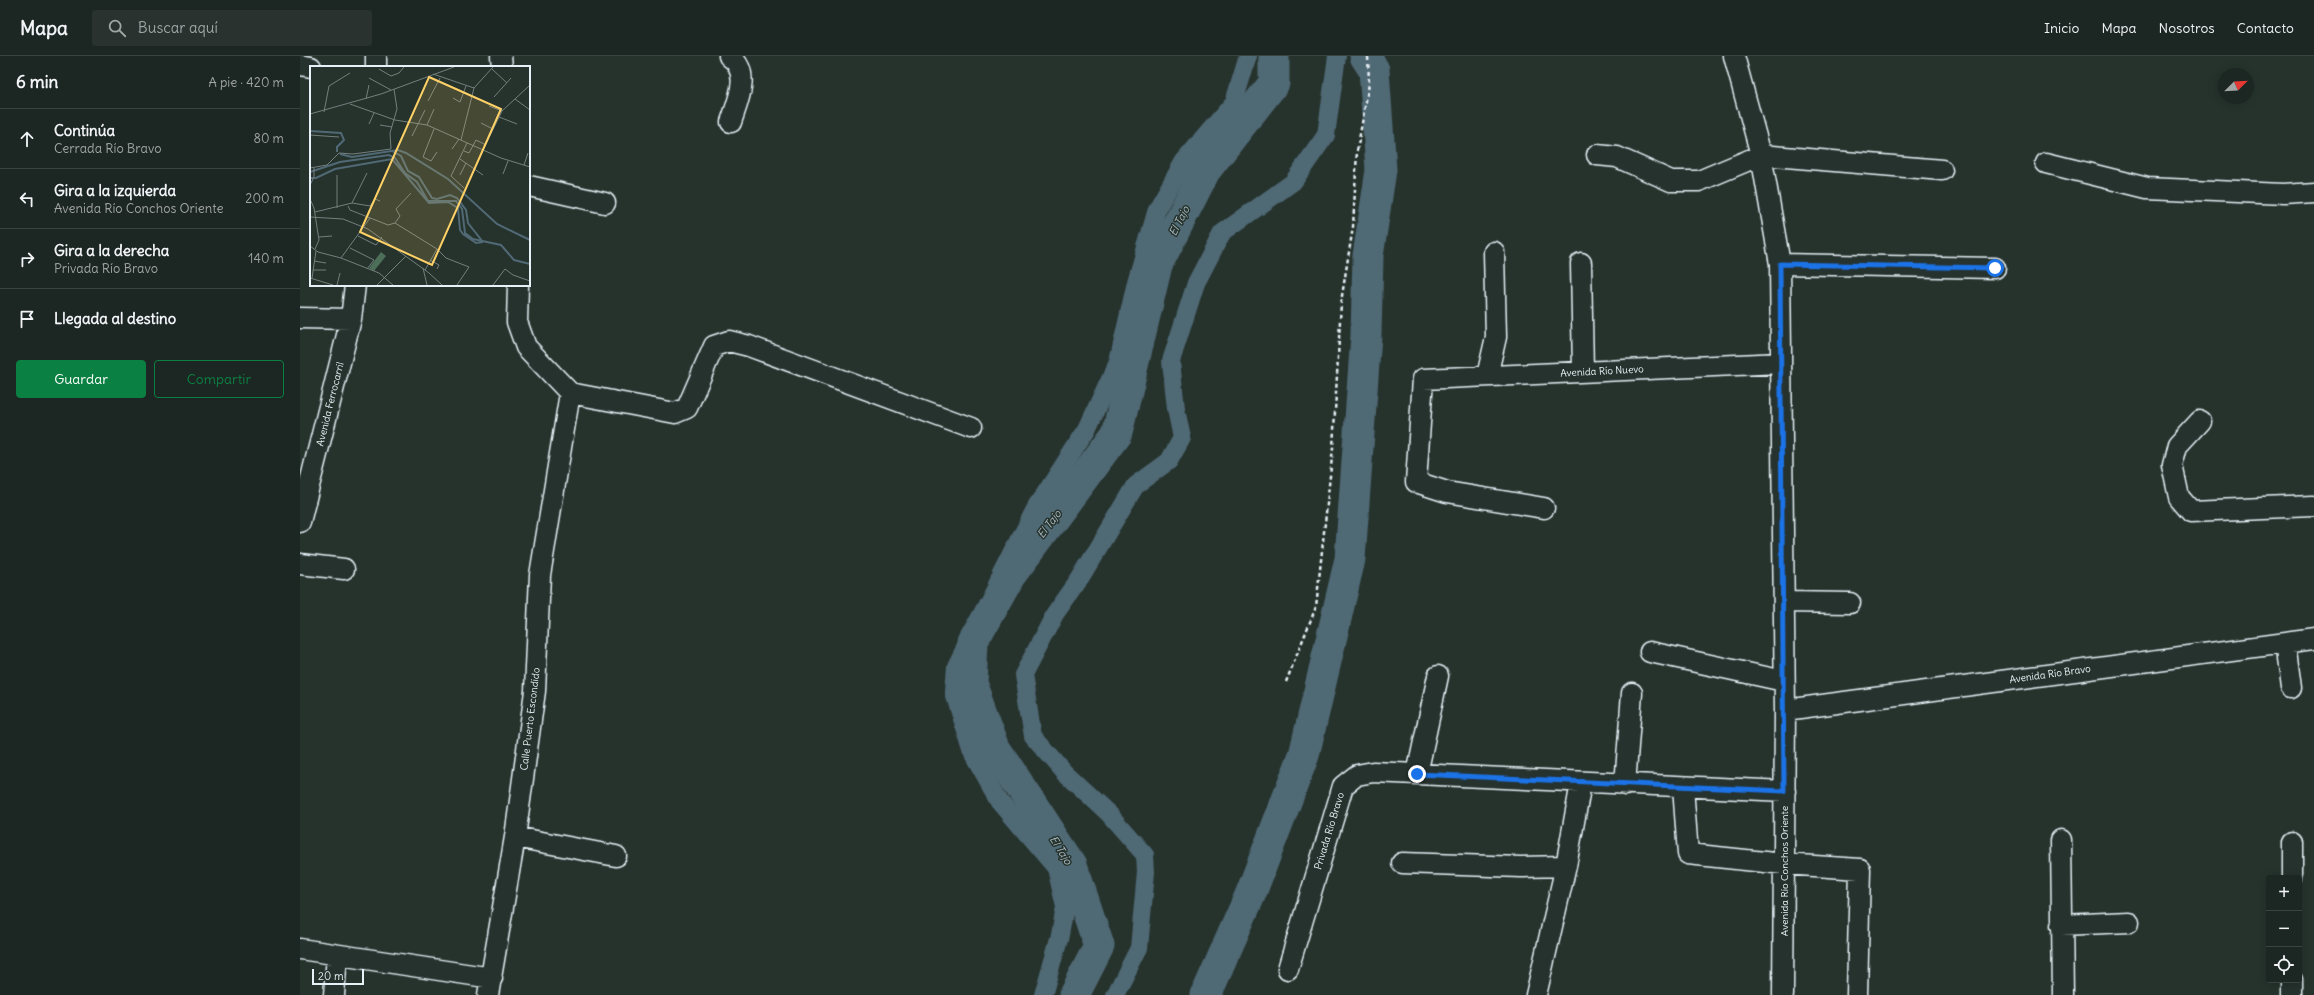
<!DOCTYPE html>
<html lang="es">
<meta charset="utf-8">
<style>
:root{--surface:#1c2622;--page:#29322f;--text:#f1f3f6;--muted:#a0a5a5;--line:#3a4340;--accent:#0b8043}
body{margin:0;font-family:Delius,sans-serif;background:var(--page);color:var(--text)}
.controls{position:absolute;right:12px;bottom:12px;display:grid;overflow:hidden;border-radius:4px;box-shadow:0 2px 10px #0003}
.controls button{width:36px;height:36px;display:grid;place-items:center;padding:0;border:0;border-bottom:1px solid var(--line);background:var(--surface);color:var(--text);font:20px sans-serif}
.compass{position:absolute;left:1918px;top:12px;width:36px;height:36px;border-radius:50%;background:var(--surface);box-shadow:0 2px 10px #0003;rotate:66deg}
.scale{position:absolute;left:12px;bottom:10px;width:52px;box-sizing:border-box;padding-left:4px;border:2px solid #e8f1f8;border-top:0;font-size:11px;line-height:14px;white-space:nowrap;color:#e8f1f8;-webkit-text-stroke:3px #26332d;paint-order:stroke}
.stop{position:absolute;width:12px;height:12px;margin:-9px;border:3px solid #1a73e8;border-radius:50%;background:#fff}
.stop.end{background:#1a73e8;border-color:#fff;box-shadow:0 1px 4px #0008}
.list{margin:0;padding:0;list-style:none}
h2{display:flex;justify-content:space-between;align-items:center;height:52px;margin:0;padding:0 16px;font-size:17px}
h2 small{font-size:13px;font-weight:400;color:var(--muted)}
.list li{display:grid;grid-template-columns:26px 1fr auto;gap:12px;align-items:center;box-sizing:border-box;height:60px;padding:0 16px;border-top:1px solid var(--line)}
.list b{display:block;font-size:15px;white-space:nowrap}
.list p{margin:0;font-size:13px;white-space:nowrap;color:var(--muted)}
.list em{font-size:13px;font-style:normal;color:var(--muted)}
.actions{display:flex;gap:8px;padding:12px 16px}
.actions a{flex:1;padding:9px 0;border:1px solid var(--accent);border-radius:4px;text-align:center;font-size:14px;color:var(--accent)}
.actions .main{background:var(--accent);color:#fff}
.icon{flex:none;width:22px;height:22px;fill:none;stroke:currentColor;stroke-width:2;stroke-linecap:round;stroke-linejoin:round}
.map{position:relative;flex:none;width:2014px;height:939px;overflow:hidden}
header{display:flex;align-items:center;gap:24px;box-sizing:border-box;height:56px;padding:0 20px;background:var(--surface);border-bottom:1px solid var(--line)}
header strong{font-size:19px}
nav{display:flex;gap:22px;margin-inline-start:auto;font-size:14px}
.search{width:280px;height:36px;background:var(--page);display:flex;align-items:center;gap:10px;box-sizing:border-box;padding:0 14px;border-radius:4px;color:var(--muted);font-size:15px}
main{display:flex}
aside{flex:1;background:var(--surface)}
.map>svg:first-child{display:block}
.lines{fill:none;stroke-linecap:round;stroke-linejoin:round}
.canal{stroke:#506975;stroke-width:18}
.river{stroke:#506975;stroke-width:31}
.street-casing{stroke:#e8f1f8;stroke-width:23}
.path{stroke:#e8f1f8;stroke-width:2.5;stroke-dasharray:4 3;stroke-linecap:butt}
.street{stroke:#26332d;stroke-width:20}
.route{stroke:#1a73e8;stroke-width:5}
.labels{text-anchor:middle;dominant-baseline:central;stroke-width:3;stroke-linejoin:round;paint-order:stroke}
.street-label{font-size:10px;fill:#e8f1f8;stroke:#26332d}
.water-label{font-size:11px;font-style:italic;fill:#abbbc4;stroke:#26332d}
.inset-river{fill:none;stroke:#506975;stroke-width:2}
.inset-road{fill:none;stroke:#747f7e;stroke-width:1}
.view{fill:#ffd166;fill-opacity:0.15;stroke:#ffd166;stroke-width:2}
.inset-edge{fill:none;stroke:#e8f1f8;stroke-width:2}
</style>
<header>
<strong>Mapa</strong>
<div class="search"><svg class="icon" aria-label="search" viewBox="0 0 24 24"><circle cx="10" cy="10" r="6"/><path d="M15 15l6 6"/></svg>Buscar aquí</div>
<nav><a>Inicio</a><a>Mapa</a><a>Nosotros</a><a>Contacto</a></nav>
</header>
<main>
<aside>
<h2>6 min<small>A pie · 420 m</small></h2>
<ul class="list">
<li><svg class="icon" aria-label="ahead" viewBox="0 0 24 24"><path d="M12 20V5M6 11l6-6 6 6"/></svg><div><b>Continúa</b><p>Cerrada Río Bravo</p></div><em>80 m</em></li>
<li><svg class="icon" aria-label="left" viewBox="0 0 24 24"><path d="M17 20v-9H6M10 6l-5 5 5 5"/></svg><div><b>Gira a la izquierda</b><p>Avenida Río Conchos Oriente</p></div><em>200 m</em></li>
<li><svg class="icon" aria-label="right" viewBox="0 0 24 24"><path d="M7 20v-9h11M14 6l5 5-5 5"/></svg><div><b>Gira a la derecha</b><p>Privada Río Bravo</p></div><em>140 m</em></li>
<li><svg class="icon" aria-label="arrive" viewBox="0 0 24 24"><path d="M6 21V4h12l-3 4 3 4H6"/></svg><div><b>Llegada al destino</b></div></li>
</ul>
<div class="actions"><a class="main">Guardar</a><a>Compartir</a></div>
</aside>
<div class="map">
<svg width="2014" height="939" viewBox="0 0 2014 939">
<rect width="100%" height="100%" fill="#26332d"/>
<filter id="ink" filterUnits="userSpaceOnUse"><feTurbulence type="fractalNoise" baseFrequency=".025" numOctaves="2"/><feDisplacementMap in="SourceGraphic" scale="8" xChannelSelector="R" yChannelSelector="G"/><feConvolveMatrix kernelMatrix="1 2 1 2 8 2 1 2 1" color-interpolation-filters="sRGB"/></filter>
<g filter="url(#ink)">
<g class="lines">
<path class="canal" d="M743,939L760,879L765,851L756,812L700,746L673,698L654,637L656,610L735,453L787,373L818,306L836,226L857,153L884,105L934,46L948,0
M815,939L839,892L846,816L845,799L809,758L764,716L733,680L723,619L755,558L779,524L836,429L869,405L882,382L876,353L871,305L896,227L922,177L993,126L1026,79L1037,0"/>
<path class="river" d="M774,939L799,890L772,809L695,692L671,627L673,587L711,519L817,377L857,209L905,115L974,27V0
M906,939L951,837L1004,699L1050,503L1066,279L1068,200L1081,114L1074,14L1065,0"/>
<defs>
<path id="street" d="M76,0V11
M201,0L202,11
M429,0C452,15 438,45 431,66
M1434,0L1461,99L1480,208L1485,654L1483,939
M0,9L11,11
M1297,99L1317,101L1371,125H1399L1461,99L1642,114
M1746,107L1847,132L1983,138L2014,136
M229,130L305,147
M1281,207L1283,316
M1480,208L1695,212
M0,262L51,263
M1187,320L1196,281L1194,196
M270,337L375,357L387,352L414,290L429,285L449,290L671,372
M1900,365L1877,390L1872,409L1879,441L1891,455L2014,450
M1244,452L1147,436L1116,426L1123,323L1481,307
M0,466L51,263L55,229
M0,508L44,513
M1484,546L1550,547
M1985,587L1991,632
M1350,596L1484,625
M1485,654L2014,583
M1117,718L1138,620
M1325,729L1332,637
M1383,731L1388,798L1484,808L1560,813L1557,939
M215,781L316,800
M1761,784L1763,939
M1102,807L1221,811L1266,810
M1992,822V786
M1761,869L1829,866
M0,893L192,922
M988,913L1043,730L1057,719L1073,716L1485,735
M34,939L37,899
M188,939L215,781L235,635L240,519L270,337L226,291L217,266L218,229
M1236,939L1266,810L1281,727
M1992,939V924"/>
</defs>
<use href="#street" class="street-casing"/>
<path class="path" d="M986,626L1016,551L1033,392L1041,246L1053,171L1057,95L1069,28L1068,0"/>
<use href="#street" class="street"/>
</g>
</g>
<g class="lines" filter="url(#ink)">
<path class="route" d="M1117,718L1484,735L1480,208L1695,212"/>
</g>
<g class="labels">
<g class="street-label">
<text transform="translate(1302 315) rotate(-3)">Avenida Río Nuevo</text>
<text transform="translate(30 348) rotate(-76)">Avenida Ferrocarril</text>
<text transform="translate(1750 618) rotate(-8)">Avenida Río Bravo</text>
<text transform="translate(230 663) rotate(-83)">Calle Puerto Escondido</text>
<text transform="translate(1029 775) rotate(-73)">Privada Río Bravo</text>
<text transform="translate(1484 815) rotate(-90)">Avenida Río Conchos Oriente</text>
</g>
<g class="water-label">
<text transform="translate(879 165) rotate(-63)">El Tajo</text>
<text transform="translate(749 468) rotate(-53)">El Tajo</text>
<text transform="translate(761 794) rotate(58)">El Tajo</text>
</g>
</g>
<g transform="translate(10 10)">
<rect width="220" height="220" fill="#26332d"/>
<path d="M71,186L76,190L64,205L59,202Z" fill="#4d6e58"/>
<path class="inset-river" d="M0,65L31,67L34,74L27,81V86M82,85L91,90L98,105L109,111L122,132L127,133L140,129L147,132L156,144L158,157L173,176M30,88L42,91L88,84L96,87L138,113L187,158L220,174M0,106L30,96L79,89L85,92L95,107L107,116L118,135H146L152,143L155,167L163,173L191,179L204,194L220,198M0,112H6L25,103L82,93L119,137L138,136L148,142L150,164L153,168L166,177L173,176"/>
<path class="inset-road" d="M69,3L81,10L89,7L94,1M182,3L197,17M123,8L164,22M59,12L81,24M184,31L201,12M143,32L150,36L156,20M56,33L59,19M205,33L220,44M118,35L130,12M40,38L85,54L117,59L191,92L220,101M179,40L192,45M14,46L19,20L40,7M0,48L71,28L144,1M189,51L207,58M171,57L183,63M59,58L64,47M70,59L82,61M117,59L124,43M124,63L113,91L121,95L127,86M0,69L29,71M102,70L115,44M151,74L164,22L183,1M142,83L149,73M173,84L192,45L220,19M154,85L159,87L166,74L176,79M150,93L173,109M214,99L218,87M0,102L17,99L29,87L43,88L81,83L80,67L87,43L84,23M193,108L198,95M150,109L156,97M0,119L4,111V102M154,122L141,110L157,77M0,133L4,142L9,174L5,183M42,137L60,140L65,133L70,135M38,140L40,144L78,159L85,157L127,183L136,192L159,201L147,219M27,142V109M5,146L42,137L57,107M0,151L33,153L58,163L119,207L132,219M85,157L90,150L86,143L101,127M48,170L66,179L72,171M9,171L22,170M0,180L8,186L31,192L69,207L83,219M40,182L64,194L57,203M31,192L60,152M120,194L129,199L127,203M4,195L16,197M113,202L117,219M3,204H16M115,204L127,183M0,212L23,219M2,212L6,185M27,219L30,207M67,219L96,190M183,219L195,203L203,209L220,215"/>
<path class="view" d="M119,11L191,43L122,199L50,166Z"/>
<rect width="220" height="220" class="inset-edge"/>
</g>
</svg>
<div class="controls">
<button>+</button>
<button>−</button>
<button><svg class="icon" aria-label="locate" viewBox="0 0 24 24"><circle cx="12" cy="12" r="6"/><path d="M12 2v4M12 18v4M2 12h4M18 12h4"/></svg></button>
</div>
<svg class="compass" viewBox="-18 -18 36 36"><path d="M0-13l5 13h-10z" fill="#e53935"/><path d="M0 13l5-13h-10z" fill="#a0a5a5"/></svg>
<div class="scale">20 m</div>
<div class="stop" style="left:1695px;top:212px"></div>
<div class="stop end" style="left:1117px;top:718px"></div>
</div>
</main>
